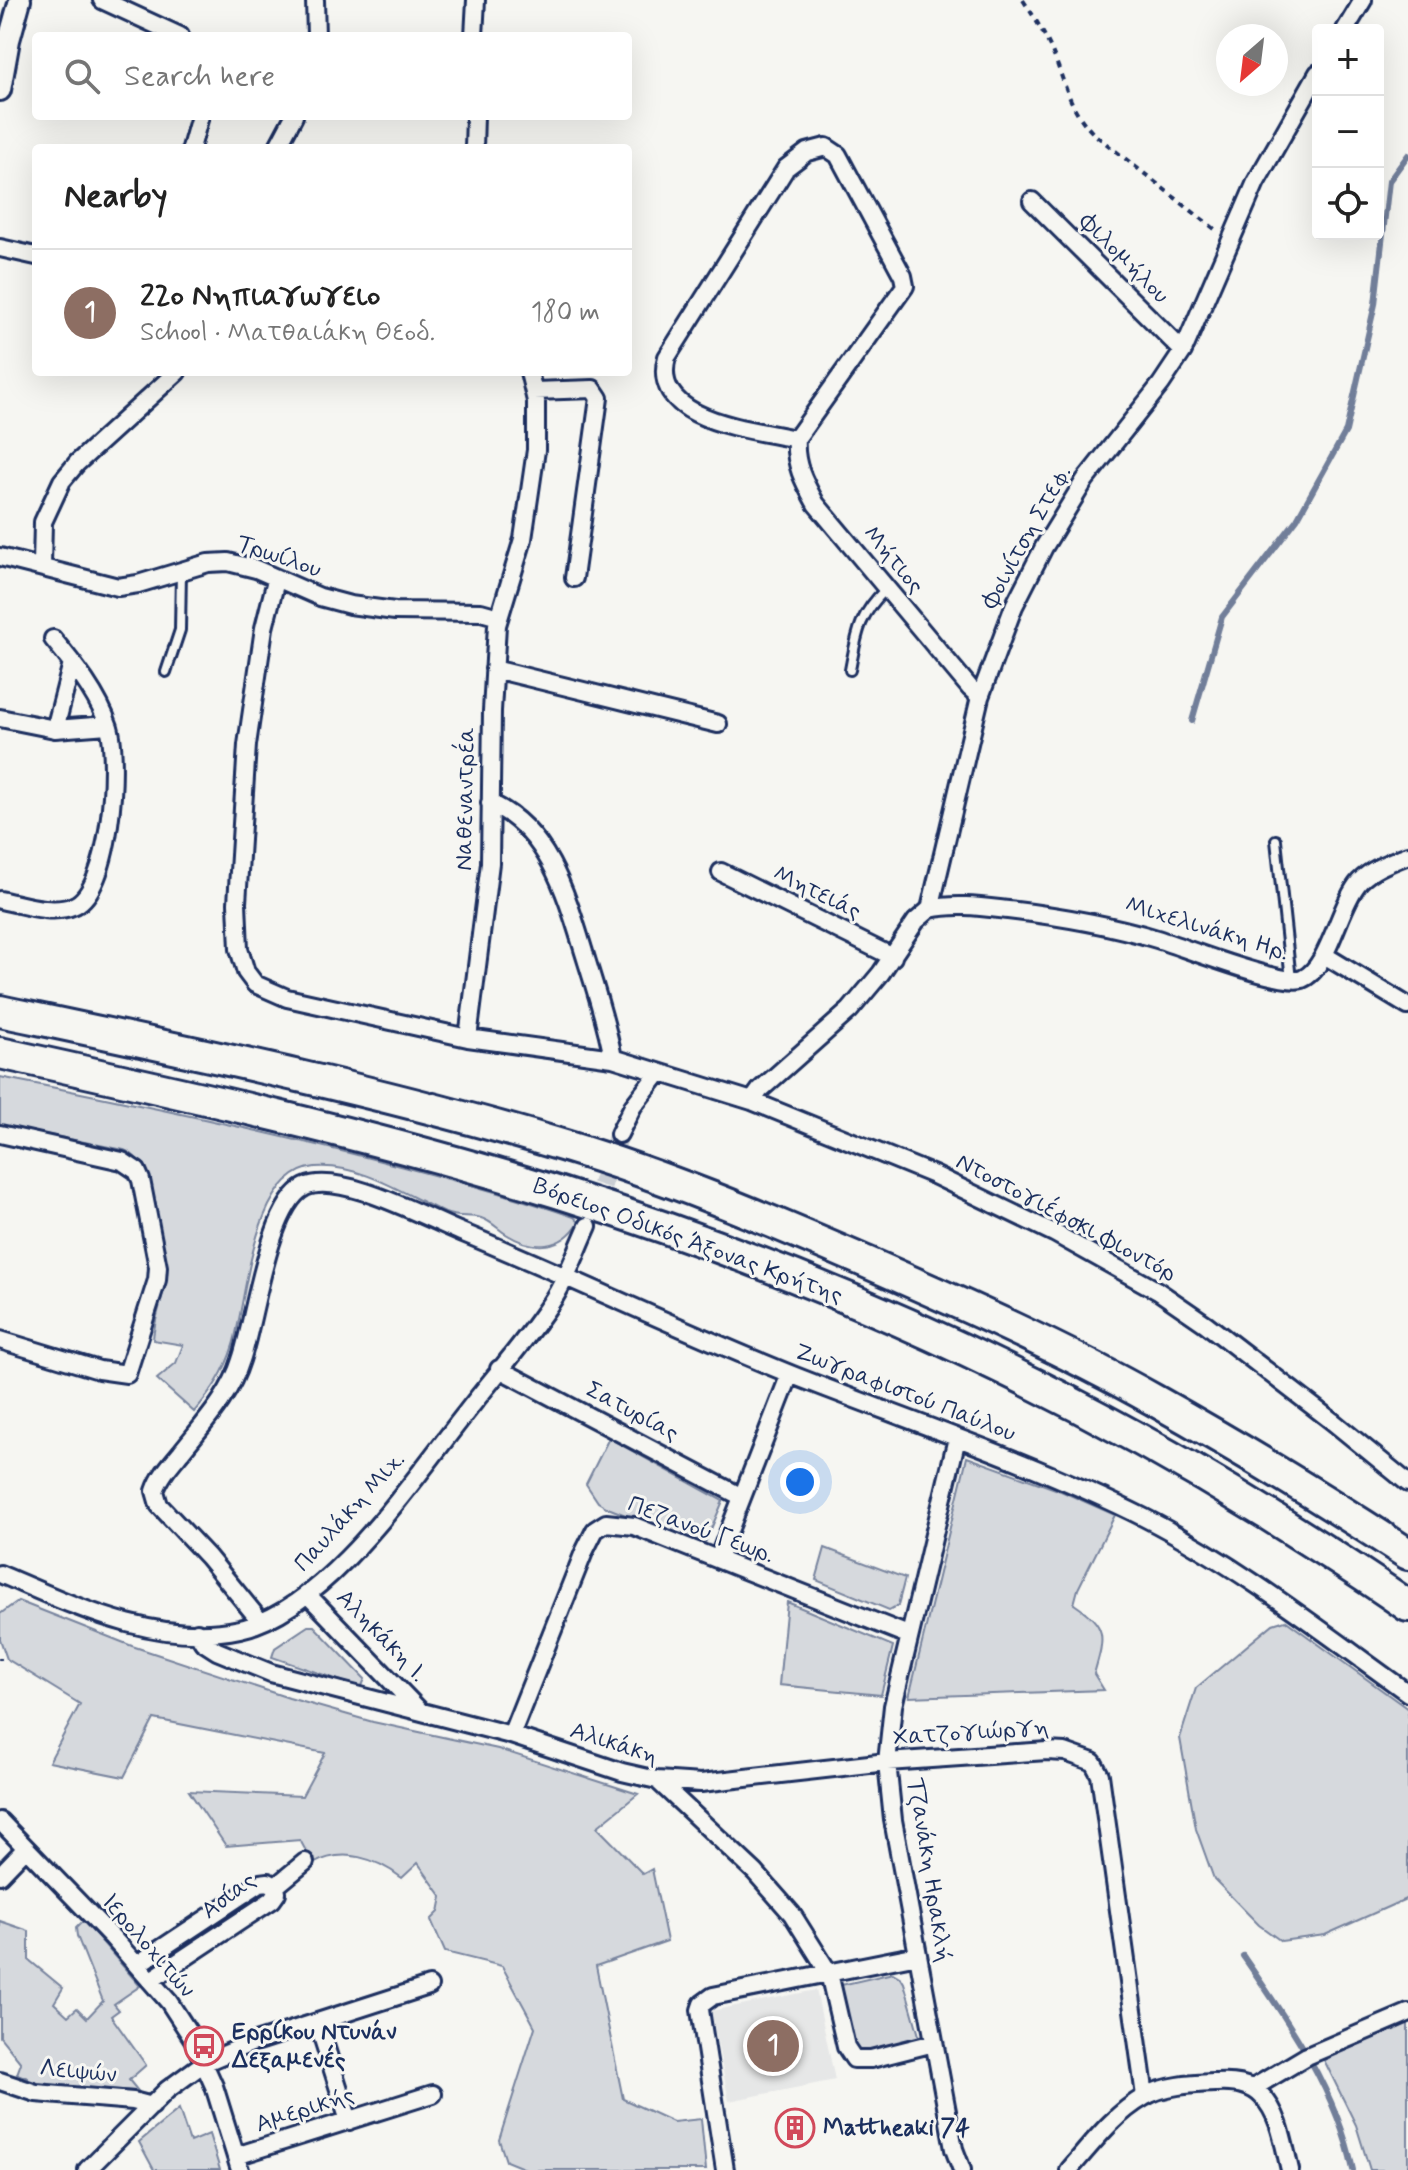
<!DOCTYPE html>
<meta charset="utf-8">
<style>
:root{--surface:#fff;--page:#f6f6f6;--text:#222;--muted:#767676;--line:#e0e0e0;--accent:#d1495b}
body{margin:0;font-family:Mynerve,sans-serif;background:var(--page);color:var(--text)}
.controls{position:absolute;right:24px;top:24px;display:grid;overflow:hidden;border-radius:8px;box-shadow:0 8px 32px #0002}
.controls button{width:72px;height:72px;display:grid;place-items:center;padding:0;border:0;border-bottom:2px solid var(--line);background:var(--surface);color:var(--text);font:40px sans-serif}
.compass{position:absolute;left:1216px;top:24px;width:72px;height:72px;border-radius:50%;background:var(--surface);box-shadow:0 8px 32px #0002;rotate:208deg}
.you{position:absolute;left:800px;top:1482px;width:28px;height:28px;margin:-20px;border:6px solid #fff;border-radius:50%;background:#1a73e8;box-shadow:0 0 0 12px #1a73e833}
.badge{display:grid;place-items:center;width:52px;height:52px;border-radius:50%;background:var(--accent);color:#fff;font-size:26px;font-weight:700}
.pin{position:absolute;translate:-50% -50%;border:4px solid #fff;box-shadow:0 2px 8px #0006}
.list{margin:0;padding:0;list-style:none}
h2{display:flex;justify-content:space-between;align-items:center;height:104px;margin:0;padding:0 32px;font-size:34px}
h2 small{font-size:26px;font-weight:400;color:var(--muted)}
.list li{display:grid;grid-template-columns:52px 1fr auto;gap:24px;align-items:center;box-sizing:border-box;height:128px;padding:0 32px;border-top:2px solid var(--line)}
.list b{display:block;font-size:30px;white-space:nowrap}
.list p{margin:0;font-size:26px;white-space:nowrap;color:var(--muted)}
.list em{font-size:26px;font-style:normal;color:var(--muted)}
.icon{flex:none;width:44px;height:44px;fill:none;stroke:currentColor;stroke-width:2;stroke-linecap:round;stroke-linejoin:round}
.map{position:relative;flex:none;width:1408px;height:2170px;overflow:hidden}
.search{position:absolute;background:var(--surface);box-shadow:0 8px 32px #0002;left:32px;top:32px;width:600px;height:88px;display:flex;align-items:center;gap:20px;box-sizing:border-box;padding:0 28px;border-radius:8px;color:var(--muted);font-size:30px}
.panel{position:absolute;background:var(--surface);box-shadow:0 8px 32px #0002;left:32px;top:144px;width:600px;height:232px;border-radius:8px}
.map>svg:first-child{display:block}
.built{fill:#e6e7e7}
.green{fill:#d6d9dd;stroke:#78849e;stroke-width:2}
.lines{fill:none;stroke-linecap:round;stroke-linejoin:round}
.stream{stroke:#717e99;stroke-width:6}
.tertiary-tunnel{stroke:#caced4;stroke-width:20;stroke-dasharray:20 10;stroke-linecap:butt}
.service-casing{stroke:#1b2f5e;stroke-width:14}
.minor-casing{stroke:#1b2f5e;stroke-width:22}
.tertiary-casing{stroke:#1b2f5e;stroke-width:26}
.motorway-casing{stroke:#1b2f5e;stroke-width:36}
.path{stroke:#1b2f5e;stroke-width:4;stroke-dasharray:6 6;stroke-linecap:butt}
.service{stroke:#f6f6f2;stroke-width:8}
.minor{stroke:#f6f6f2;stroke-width:16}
.tertiary{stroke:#f6f6f2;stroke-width:20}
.motorway{stroke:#f6f6f2;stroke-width:30}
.labels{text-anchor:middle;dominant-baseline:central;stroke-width:6;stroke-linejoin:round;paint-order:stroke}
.street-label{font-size:24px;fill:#1b2f5e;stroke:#f6f6f2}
.poi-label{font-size:24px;font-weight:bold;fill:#1b2f5e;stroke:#f6f6f2;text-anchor:start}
</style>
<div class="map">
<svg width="1408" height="2170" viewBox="0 0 1408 2170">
<rect width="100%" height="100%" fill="#f6f6f2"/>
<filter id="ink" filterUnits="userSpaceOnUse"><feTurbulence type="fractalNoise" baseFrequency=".0125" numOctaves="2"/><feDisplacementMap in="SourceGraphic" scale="16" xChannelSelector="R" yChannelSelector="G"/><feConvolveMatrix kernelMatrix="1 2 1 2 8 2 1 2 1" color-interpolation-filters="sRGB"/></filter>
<g filter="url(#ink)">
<path class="built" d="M816,1990L835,2080L729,2101L711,2011Z"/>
<path class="green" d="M0,1077C124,1101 247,1127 369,1158C438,1176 507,1194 574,1217L579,1222C562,1250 533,1251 506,1234C498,1229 491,1221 481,1218C469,1215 457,1218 445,1213C406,1195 360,1163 315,1167C252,1173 247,1300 233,1345C225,1372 212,1391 194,1412L157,1379L176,1363L183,1345L153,1340C154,1315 167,1292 166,1267C166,1257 161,1247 159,1237C154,1210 153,1161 124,1150L0,1125Z
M609,1438L723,1501L705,1543L701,1545L608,1508L598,1502L586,1484Z
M967,1457L1061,1491L1115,1515L1078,1589L1074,1604C1108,1627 1105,1636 1094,1674L1104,1690L909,1697Z
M825,1548L905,1578L898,1605L889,1610L816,1580Z
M18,1601L132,1646L289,1698L373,1722L498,1749L638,1794L597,1827L643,1874L652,1869L667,1941L596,1966L623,2099L673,2122L701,2119L706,2170H528L506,2161L499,2140L535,2027L502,1966L445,1952L431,1920L439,1912L442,1897L418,1863L402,1878C376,1858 343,1847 313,1864L300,1840L226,1846L189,1791L302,1796L325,1753L154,1719L124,1777L49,1762L80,1704L7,1659L0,1639V1614Z
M787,1602L893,1646L881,1695L779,1685Z
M1285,1620L1408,1709V1898L1325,1935L1281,1941L1259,1925L1214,1879L1196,1829L1180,1738L1196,1688L1273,1624Z
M308,1626H314L365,1679L362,1686H356L272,1657L275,1648Z
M0,1921L29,1931V1960L63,1988L54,2003L68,2016L77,2008L87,2018L103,2001L77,1936L76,1928L82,1922L86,1923L140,1986L114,2004L119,2010L111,2016L146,2065L129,2080L138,2091L28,2084V2078L17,2074L21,2063L0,2037Z
M893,1973L901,1978L904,1983L920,2039L864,2053L856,2048L837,1986Z
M1408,2022V2170H1370L1356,2125L1324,2060Z
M179,2109L190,2142L209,2134L220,2170H154L139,2142Z"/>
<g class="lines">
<path class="stream" d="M1192,721L1222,617L1297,519L1346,431L1375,304L1389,181L1408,155
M1243,1956C1288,2021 1337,2091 1353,2170"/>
<path class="tertiary-tunnel" d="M592,1214L619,1134"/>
<defs>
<path id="service" d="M850,670C857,634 858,616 886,589
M166,672L180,630L181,571
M1276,840L1291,980"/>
<path id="minor" d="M102,0L180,36
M315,0L316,36
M1345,30L1363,0
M474,36L476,0
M826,147L838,155L903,276L905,286L796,439C753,429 649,422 667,357L786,168L807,152Z
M191,148L200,116
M277,148L294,116
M474,148L475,116
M1032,201L1183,351
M0,248L36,256
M529,372L536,401V450L523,539L497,625L492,711L490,863L468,1038L613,1058L752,1101L934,1175L1054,1233L1158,1291L1206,1324L1332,1421L1408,1483
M534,391L593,389L599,398L574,578
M796,439C794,464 804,482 816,504L970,688L980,697
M0,557L118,587L138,584L208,563L228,562L256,569L320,597L350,605L395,611L481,612L499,617
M42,566L43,522L62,481L77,463L177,372
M276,580L264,628L247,745L237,903L239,949L246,972L255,984L287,998L468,1038
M494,669L718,724
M0,718L55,729L108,725
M55,729L72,663
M490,803C552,830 569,905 587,962C597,994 607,1025 613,1058
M721,872L893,957
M0,900C21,904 52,915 73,906C111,892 119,762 109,727C99,696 74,664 53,639
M930,909C955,903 982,907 1008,910C1059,916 1108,924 1157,939C1183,947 1281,986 1302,979C1329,969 1339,904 1360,881C1373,868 1391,862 1408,855
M1324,955L1408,1006
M752,1101L760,1090L850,1010L881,973L916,921L930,909L980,697L1014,606L1044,547L1085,480L1161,384L1183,351L1256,182L1318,73
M0,1134L122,1161L137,1171L141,1180L158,1267L157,1280L127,1374L99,1370L0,1340
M619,1134L633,1106L658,1074
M499,1369L742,1497
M957,1438L893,1706L887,1762L893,1820L954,2149L962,2170
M718,1559L790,1374
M0,1574C73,1605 157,1647 240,1629C326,1610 412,1481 465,1414C494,1376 528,1339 554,1298C568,1276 577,1250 588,1226
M307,1594L420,1711
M261,1622L208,1557L159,1505L155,1491C160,1476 171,1464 181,1452C204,1423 230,1396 241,1360C255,1320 268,1205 305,1187C340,1171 426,1218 461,1232C573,1278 682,1331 795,1376C912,1422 1033,1462 1145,1518C1239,1566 1323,1632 1408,1693
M197,1632L203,1642L217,1651L271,1673L511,1735L622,1772L657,1780L755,1872L792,1914L829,1973L846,2047L854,2059H871L934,2043
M511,1735L584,1552L595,1530L606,1523L634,1526L908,1635
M657,1780L701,1783L887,1762L1047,1751L1065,1752L1093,1762L1100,1775L1145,2096
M0,1821L112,1937L169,2002L193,2039L214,2086L240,2170
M0,1875L26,1848
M276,1886L305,1862
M138,1964L260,1883L268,1882L276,1886L277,1893L272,1900L151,1980
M318,2023L349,2121
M0,2081L36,2093L133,2101L152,2106
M1253,2088L1307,2056L1408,2013
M236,2156L433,2094
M87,2170L167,2090L204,2063L249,2044L429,1986
M725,2170L700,2010L702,2004L713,1996L918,1955
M1069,2170C1091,2145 1114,2114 1144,2097C1164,2085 1193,2084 1216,2083C1232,2082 1250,2083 1262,2096C1280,2114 1284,2146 1290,2170"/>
<path id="tertiary" d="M0,90L9,40L20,0"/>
<path id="motorway" d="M0,1011C189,1051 379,1090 565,1146C664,1176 762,1217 857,1258C957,1302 1058,1346 1154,1400C1240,1448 1325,1500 1408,1554
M0,1053C187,1094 374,1135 557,1192C806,1270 1046,1377 1267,1514C1314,1544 1362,1573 1408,1606"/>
</defs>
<use href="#service" class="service-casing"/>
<use href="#minor" class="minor-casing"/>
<use href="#tertiary" class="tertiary-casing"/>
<use href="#motorway" class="motorway-casing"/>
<path class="path" d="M1023,0C1035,18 1046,36 1054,56C1066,86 1070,110 1094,134L1216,230
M0,1658V1660"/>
<use href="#service" class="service"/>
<use href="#minor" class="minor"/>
<use href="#tertiary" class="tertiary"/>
<use href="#motorway" class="motorway"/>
</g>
</g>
<defs>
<symbol id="bus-ring" viewBox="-11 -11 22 22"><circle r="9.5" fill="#f6f6f2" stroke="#d1495b" stroke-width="1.5"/><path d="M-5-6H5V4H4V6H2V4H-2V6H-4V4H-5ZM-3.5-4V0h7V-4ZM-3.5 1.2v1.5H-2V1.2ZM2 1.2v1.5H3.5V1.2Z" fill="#d1495b"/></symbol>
<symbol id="building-ring" viewBox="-11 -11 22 22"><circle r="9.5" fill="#f6f6f2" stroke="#d1495b" stroke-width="1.5"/><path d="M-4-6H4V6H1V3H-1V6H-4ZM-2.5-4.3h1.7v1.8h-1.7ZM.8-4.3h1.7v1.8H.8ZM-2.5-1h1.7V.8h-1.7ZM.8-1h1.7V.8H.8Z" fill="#d1495b"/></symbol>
</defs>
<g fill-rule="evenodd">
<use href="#bus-ring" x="182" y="2024" width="44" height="44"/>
<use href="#building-ring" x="773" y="2106" width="44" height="44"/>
</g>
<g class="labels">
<g class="street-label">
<text transform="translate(1124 259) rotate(45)">Φιλομήλου</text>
<text transform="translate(1027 537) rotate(-61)">Φοινίτση Στεφ.</text>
<text transform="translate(279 557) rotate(19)">Τρωίλου</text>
<text transform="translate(893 560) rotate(50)">Μήτιος</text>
<text transform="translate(466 799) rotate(-89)">Ναθεναντρέα</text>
<text transform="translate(817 893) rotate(26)">Μητειάς</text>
<text transform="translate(1207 929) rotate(17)">Μιχελινάκη Ηρ.</text>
<text transform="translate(1066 1218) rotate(28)">Ντοστογιέφσκι Φιοντόρ</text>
<text transform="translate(688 1241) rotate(20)">Βόρειος Οδικός Άξονας Κρήτης</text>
<text transform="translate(905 1393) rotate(21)">Ζωγραφιστού Παύλου</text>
<text transform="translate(632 1412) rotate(28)">Σατυρίας</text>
<text transform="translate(350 1512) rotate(-48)">Παυλάκη Μιχ.</text>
<text transform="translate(701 1530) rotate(20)">Πεζανού Γεωρ.</text>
<text transform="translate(381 1636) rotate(46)">Αληκάκη Ι.</text>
<text transform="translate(971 1733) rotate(-4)">Χατζογιώργη</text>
<text transform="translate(614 1744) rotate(18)">Αλικάκη</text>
<text transform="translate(929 1870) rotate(81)">Τζανάκη Ηρακλή</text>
<text transform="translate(229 1896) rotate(-37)">Ασίας</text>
<text transform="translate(148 1946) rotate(49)">Ιερολοχιτών</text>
<text transform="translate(78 2072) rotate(5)">Λειψών</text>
<text transform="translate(305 2110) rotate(-18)">Αμερικής</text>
</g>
<g class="poi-label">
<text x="232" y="2032">Ερρίκου Ντυνάν<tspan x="232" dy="28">Δεξαμενές</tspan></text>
<text x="823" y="2128">Mattheaki 74</text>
</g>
</g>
</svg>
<div class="controls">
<button>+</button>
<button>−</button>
<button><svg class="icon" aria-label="locate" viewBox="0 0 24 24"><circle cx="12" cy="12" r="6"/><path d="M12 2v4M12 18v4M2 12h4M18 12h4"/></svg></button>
</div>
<svg class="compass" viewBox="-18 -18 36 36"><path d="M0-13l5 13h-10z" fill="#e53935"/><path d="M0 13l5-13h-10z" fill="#767676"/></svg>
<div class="you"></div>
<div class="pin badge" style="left:773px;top:2046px;background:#8d6e63">1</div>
<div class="search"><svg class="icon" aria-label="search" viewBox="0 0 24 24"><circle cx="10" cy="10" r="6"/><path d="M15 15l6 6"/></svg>Search here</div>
<section class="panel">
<h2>Nearby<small></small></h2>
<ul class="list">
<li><span class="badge" style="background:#8d6e63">1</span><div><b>22ο Νηπιαγωγειο</b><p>School · Ματθαιάκη Θεοδ.</p></div><em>180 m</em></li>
</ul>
</section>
</div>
